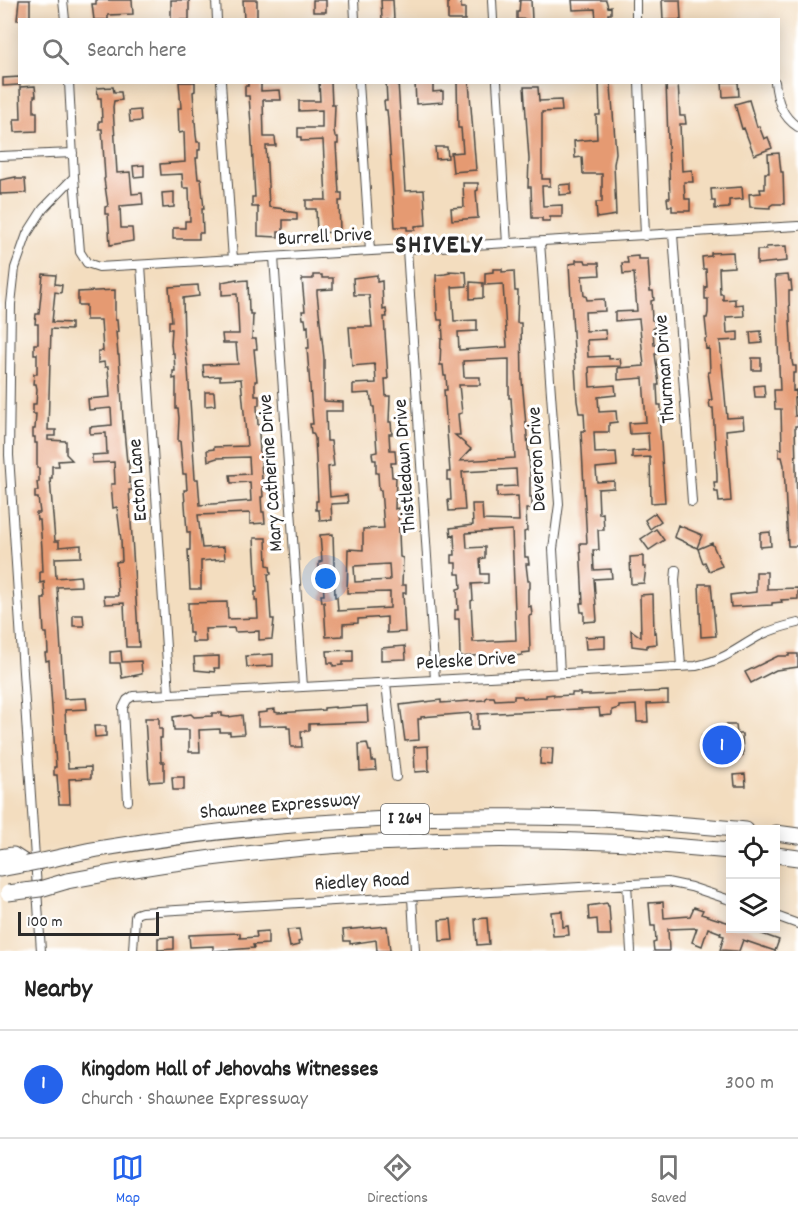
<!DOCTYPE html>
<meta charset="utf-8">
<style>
:root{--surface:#fff;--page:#f2f2f2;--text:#222;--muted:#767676;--line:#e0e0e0;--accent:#2563eb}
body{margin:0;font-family:Dekko,sans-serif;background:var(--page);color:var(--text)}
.controls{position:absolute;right:18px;bottom:18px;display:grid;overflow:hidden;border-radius:0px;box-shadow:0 3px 15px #0003}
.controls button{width:54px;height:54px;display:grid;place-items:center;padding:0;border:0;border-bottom:2px solid var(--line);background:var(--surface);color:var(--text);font:30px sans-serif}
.scale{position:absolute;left:18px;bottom:15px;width:141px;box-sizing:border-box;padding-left:6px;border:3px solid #2b2b2b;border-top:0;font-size:16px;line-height:21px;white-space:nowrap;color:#2b2b2b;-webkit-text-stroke:4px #fff;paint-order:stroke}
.you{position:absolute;left:326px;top:579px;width:21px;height:21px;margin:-15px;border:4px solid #fff;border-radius:50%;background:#1a73e8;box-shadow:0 0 0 9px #1a73e833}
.badge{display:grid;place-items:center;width:39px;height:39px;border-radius:50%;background:var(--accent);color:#fff;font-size:20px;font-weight:700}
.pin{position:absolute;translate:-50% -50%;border:3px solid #fff;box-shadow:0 2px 6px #0006}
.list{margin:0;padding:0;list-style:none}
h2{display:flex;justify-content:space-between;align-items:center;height:78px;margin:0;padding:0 24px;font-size:26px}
h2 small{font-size:20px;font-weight:400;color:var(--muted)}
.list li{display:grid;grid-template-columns:39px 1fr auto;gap:18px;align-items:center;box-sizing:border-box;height:108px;padding:0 24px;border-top:2px solid var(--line)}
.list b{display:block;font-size:22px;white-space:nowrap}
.list p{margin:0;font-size:20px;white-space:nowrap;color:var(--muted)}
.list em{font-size:20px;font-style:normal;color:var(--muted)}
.icon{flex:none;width:33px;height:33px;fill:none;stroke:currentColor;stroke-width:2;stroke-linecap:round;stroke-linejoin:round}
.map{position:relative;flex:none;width:798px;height:951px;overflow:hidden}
.search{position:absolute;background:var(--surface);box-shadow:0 3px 15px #0003;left:18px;right:18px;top:18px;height:66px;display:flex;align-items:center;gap:15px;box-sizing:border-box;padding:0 21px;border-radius:0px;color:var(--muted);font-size:22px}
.sheet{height:186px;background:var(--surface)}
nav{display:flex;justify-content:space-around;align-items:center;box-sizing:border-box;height:84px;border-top:2px solid var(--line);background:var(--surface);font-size:16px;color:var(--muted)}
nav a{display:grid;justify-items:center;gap:3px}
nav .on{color:var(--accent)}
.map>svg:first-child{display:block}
.building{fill:#e59a72;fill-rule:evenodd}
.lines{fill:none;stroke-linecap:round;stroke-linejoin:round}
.street-casing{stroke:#494641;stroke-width:10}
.highway-casing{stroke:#494641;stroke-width:17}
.street{stroke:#fff;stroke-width:8}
.highway{stroke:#fff;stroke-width:15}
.highway-bridge-casing{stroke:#494641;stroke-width:17;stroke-linecap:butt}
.highway-bridge{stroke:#fff;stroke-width:15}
.labels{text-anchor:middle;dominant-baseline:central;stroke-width:6;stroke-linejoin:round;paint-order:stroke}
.shield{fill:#fff;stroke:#6b6b6b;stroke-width:1.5}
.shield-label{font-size:18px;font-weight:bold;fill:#2b2b2b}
.street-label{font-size:20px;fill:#2b2b2b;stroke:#fff}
.district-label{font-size:26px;font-weight:bold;letter-spacing:1.5px;fill:#2b2b2b;stroke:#fff}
</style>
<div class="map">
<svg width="798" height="951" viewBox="0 0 798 951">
<rect width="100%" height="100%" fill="#fff"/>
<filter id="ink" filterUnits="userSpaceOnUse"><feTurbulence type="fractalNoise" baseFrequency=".0167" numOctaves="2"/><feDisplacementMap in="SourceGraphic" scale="12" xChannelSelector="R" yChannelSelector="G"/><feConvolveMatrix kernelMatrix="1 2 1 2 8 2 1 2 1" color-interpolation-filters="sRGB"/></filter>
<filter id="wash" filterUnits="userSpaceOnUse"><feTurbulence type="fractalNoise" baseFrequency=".008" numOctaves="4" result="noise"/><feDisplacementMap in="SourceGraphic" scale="24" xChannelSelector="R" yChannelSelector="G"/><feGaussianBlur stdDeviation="1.35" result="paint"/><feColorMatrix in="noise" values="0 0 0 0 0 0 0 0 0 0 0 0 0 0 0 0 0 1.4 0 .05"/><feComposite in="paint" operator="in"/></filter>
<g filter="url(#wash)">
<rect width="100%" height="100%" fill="#f3ddbf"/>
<g id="blocks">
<path class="building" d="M19,0H30V20H17Z
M96,0H132L133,14L108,15V20H94L92,4H96Z
M171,0H189V20H171Z
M243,0H257V20H244Z
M313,0H326V12H313Z
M381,0H393L394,20H382Z
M448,0H461V8H465V20H448Z
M520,0H531L532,20L517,19V12H519Z
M572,0H606L608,7L611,6V14H608V20H596L595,9L573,10Z
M662,0H680L681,20H663Z
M20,77V85L3,86V78Z
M179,82H195V91L193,92L196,135L197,142H200V150H198V158H196L198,179H201L204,209H202L203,233H199V239H173V228H185V221H190L189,188H183L182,174L161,175L160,164L185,162L184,132L179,133L178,108H181Z
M248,82H261V91L280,90L281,100H263L264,137H275L276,146H266L269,207L285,209V211L297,213V220H283V232H278V237L258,236V207H252V197H255L251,124L249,96H245V86H248Z
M319,82H331L332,105H335L334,131L335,137H338V144H336L339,193H342V201H339L340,231L336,232L317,233L316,209H306V200H326L323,140L301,141V137H298V128H322V110L299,111V101H320Z
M386,82H398L405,191L424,190L426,225L415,226V230H407V227H395L388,120L387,110H385L384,101H387Z
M415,82H433V92L443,91V102L416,104Z
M457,82H469L476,170L453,172L451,153L463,152L461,128H458Z
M599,82H610L611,86L616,153L614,164L616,215L597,218L596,202H602V174H583L582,157L575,158L574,141L597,139L596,115H600Z
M666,82H678L680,116H685L686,124H680L682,171L692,170L693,182H684L685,199H690V211H672V206H668L667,198H670Z
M722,82H738L739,96L723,97Z
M35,86L36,96H34V112H37V131L15,132L14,119H21L20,87Z
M113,87L114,92H121L122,100L114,101L113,107L117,173L130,172L132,194L142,193L143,204L120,206L121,228H132L133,241L110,245L108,214H105V207L108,206L104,179L105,178L102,129H99V121H102L101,98H98L97,88Z
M524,87H538L539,101L561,100L562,111L542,112V179H550V186H542L543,206L562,205V217H550V221H542V218H532L531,187H528L529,159Z
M749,100L757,127L759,126L764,139L768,137L772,148L754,155L744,128L742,129L735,104Z
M140,110L141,121L130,122L129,111Z
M435,147H447L448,158L436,159Z
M779,153L781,172H783L784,204H773L770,206V208L750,207L749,194L761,193L760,189H765V173H769L768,154Z
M144,165V176L134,177L133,166Z
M16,177V179H25L26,193L0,194V180Z
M463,183H478V190L476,191L478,218L452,220L451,208L464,207Z
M571,184V194L559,195V185Z
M742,187L743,199L729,200V208L715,209V201H712L711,189Z
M174,192V207L163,208L162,193Z
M786,246L787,261L757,264V250H766V247Z
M733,252L734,267L719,268L720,294H723V300L735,299V305L743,304L744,316L726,317L727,333L738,332V340L720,341L727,418L743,417L744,428L726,430L731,501L719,502L718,492H715L714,482H717V475L713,408H710L709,400H712L708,372H710L709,348L706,349L705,339L707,338L705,318H707L708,313V299H705V287H707L706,269H703L702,257L711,256V253Z
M638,256V259H648L650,291H653L654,300L651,301L652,320H654L655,328H653L654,345H657V354H655L659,385H657L658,405H661V413H659L665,502L651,503L650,457L632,458V451L649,450L648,433L630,434L629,423L646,422L643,378L618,380V368L644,366L639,319L615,321V312L637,311L634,273L623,274L622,263H628L627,257Z
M576,260H585L586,263H599L600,275L582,276L584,296H586L587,300L604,299L605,311L585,312L586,331L605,330L606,339L587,340L588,357L609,356V359L620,358L621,366L589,367L590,387L615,385L616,395L598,397L599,412L616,411L617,422L609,423V432H594L595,453L616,452L617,466L596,468L597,482L614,481V488L598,489L599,514L603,513L604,530H598L599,550H593L594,570L611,569L612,578L594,579L597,621L584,622V612H581L580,603H583L580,543H587L581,431H585L584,413H579L577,401L569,264L576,263Z
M493,269H502V272L514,271L515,291H518L517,323H521L522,380L530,469V497H532V509H526L527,531L524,532L525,557H528L529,564H526L528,581H530V588L528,589V607L531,606L532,615L529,616L530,652L522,653V655L515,656V653L460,657L459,619H455V610H458L457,589L461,588L460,574H456V563H452V555H455L454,535L451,536L450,528L473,525L472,504H482L483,520L519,521L518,496L497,497V487L517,486L516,469L462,472L465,510L449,511L448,500H451L450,480H447V472H450L444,390H447L446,376H444L443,365H440L441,339H443L442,320H438L437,313L436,275L445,274L450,273L449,271L466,272L467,286L452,287L454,321L477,320V331L458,332L459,350L507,347L503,284L485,285V273L493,272ZM509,359V398H511L515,458L460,461L471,449L455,435H460L458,414L462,413L459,385H480V377H464L463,361ZM512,530L516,640L473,642L471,601L473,600L472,584L488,583V574H481L480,559L485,558V547L467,548L466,533Z
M43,274L56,275L55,284L62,285L61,293L55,292L52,322L71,323V330L51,329L48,430H56V436H48V440L66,441V454L72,460L58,461L59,466H52V478H50L55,541H59V547L81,545V557L55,558L56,578L80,576L81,582V586L57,587L64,699L86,698L87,709L65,710L68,768L91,767V778L69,779L70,804H59L57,775H54V767H56L50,678L49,660L46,661L45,653H48L47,633H44L42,599H45L44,582L40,583V572H43L42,549L40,520H37L36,513H40L38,498H35V491H38L37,482H39V468H37V443H35V437H33V429H35L36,414H33V404H36L37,389L36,384H33L34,374H37V354H34V344H38V324H35L36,314H39Z
M313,275H322V278H333V289L317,290V293L324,358V401L343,402V411H326L327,441H331L334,466L328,467L330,497L347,495L348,503L331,504L332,520L320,521L319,510H316V501H318L315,438L313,433H311L310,424H313L307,348H309L308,326L306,327L305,319H303L302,311H305L302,279H313Z
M377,275V282L382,281L383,310L386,309L387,317H384L388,379H385L386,396H390L389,422H391L392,434H389L390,450H395L396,463H391L392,477H396L395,509L398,508L400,557L403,558L402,585H406V593H403L405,632L387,633V617L358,619V623L343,624V636L326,637L324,602H322L321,595H324L322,571H319V562L322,561L320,535L333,534L335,597H337L338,611L390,608V592L347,593L348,549L363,550V529L384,528L381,490H379L378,473H376V460H373L372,453L377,452L374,407H373L372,400H371L370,393L353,394V384L376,383L375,366L374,364L352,366L349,327H372L369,295H354L353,278ZM389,564L390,580L355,582L354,566Z
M788,275L789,281H791L792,291H789V300L792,361L793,366H796V373H793V391L796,390V397L794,398L795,416H798V426H795L798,546H788L784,465L782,457H779V449H782L781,409H775L774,390H780L775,276Z
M237,279V281L248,280L249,311H250V314H253L252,339H256L257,349H254L257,381H255V396H259V405H257L258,425H261V433H259L260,452H263L264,461H261L263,497H261L262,512H264L265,523L250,524V513L198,515L202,548L224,547L225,559L201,561V589H190L188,550H190V532H187L184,490H187L186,474H183L180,441H178L179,418L178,409H176V378L173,379V371H175L174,353H172L171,344L172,329H169V321H172L169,287L198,285L199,296L183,298L184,338L188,369L194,463L195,479H198L200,505L251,501L250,482L231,483L230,475L250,474L249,457L217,458L208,461L207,450L214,449V447L247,446L241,379L220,380V376L204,377L203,365L238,364L236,343H223L222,334H239L237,294L222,295V282Z
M470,282L483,283V298L470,299Z
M115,290V320H117L118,332H116L118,355H119L123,420L127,462L129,461V483H131L132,490H129L139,647H126L124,603L105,604L104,596H118L116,562L122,561L121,540L117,507L113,508L111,484H115L114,462L92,463V455L107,454L106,433L90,434V427L112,425L111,408L89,410L88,399L110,397L108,367H105L104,362L98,363V351H103L101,320H86V305H78V292Z
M761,331L762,343L751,344L750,332Z
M752,358H761V370H752Z
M764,385L765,397H755L754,386Z
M205,392H214L215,405L205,406Z
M655,513L661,521L650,529L645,520Z
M678,525L702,535L697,548L674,537Z
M656,529L664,540L649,550L641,539Z
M770,532L771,546L760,547V533Z
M254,538H266L267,565L270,566L271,574H268L271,619H274L272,639L259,640V631L235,632L234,628L205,629L206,642H192V633H189L188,603L227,602L228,619L258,618L257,600H255V592H257Z
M712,543L722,566L709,571L705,562L703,563L698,549Z
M643,556V567H646L644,583L631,584L630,557Z
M756,572H767V589L798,588V599L781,600L782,602L772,603V605L731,607L730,595L756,592Z
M699,584H711L716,636L701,637Z
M653,594L654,633L656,632L657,644L647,645V648L632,646L631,630L641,637L640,595Z
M73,615H83L84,626H73Z
M605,636V648L586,649L585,637Z
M405,646L406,659L381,660V648Z
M353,650V662H343V665L333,666V663H328L327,651Z
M121,651L122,662L141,661L142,674L122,678L120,663H110V652Z
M273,654V666L247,667L246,656Z
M789,654H798V667L776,670L751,683L745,672L778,656H789Z
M219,656V668H214L215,672L195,670L194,657Z
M668,691V703L647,704L648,722H637L636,705L619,706V708L612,710V715L600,716L599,708L478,714V730H471V713L421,717V719H418L419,740L405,741L400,705L441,700V703L485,700L487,697H494L495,700L514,699V696H522L523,698L546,697V695L554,694V696L572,695V693H580V695H591Z
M367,706L368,722L309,724V731H301L302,747H291L290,728H287V725L258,726V713L267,712V710L275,709V712L278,713L324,710V708L335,707V708Z
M212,713H222V716L228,717L242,715L244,734L230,735V732H220V729L199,730L200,752H189V730H174L173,717L191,714L194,717L212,716Z
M145,718H159V729H162V738H160L161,762H164V781L149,782Z
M726,725H736L737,734H742L743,756L727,757L728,764L713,765L712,756H703L702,736L727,735Z
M94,726H106V736L95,737Z
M367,743L369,751H371L372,761H375L376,770L360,771L359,744Z
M428,746L429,771L415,772L414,747Z
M541,748H553L552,765L540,764Z
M745,774L746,786H735L734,775Z
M172,777H184V790H173Z
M663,902L664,918L690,916L694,907L703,910L701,914L730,923V928H745L779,940L775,951L743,940L739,951L720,950L724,936L720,935L721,933L708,928L702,946L692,942L697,928L668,929L669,951H654L653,943L656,942L655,926H651L649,903Z
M607,903L608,906H609L611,935H598L597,919L589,920L588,906Z
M562,911L563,927L568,926L569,935L553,936L551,912Z
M487,918L489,944L477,945L475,919Z
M451,919L453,940L440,941L439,920Z
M387,926L390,951H377L376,940L350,944V941H344L343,930Z
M299,929L301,941L298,942L299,945L290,947L287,930Z
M268,931V944L253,945L254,948L213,951V946L190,947L189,935L240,933V938L257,937L256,932Z
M174,937V949L158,950V938Z"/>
</g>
</g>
<g filter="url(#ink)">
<use href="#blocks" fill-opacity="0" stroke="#494641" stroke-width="1.5"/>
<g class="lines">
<defs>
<path id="street" d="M63,0L65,20
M216,0L217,20
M354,0L355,20
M492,0L493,20
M636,0V20
M221,82L233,260
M359,82L370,251
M497,82L507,244
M639,82L645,236
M775,82C777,100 782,117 798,127
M0,156L73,153
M74,177L80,252L87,263L99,267L798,226
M673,234L692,502
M540,242L559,504L553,549L560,673
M407,249L435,680
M274,257L303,687
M141,265L169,694
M676,570L675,580L681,667
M386,683L396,777
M128,801L123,708L127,700L133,696L696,666C727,659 735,649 761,635C773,629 785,626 798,623
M627,884L631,951
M412,897L415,951
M776,916L798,924
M41,951L9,455L11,304L15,268L27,234L43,209L74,177L69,82
M133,951L135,917L136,914L142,912L667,882L691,887L730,900"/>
<path id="highway" d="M776,833L798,836
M776,855L798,858
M0,857L13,855L27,864
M42,861C63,857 83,851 104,848C260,822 421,813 579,818C635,820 690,825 746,830
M0,869L27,864
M67,881C286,839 508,829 730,851"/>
</defs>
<use href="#street" class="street-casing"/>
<use href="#highway" class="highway-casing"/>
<use href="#street" class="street"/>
<use href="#highway" class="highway"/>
<defs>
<path id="highway-bridge" d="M27,864L42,861
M8,893L40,889L67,881"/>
</defs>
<use href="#highway-bridge" class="highway-bridge-casing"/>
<use href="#highway-bridge" class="highway-bridge"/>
</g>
</g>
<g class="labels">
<rect class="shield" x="381" y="804" width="48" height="30" rx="4.5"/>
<g class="shield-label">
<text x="405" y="819">I 264</text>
</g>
<g class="street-label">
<text transform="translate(325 238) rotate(-3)">Burrell Drive</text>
<text transform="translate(666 369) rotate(-94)">Thurman Drive</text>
<text transform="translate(538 459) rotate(-93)">Deveron Drive</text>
<text transform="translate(406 466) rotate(-94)">Thistledawn Drive</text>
<text transform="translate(272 473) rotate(-94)">Mary Catherine Drive</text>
<text transform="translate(139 480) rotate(-94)">Ecton Lane</text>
<text transform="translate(466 662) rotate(-3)">Peleske Drive</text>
<text transform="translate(280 807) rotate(-5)">Shawnee Expressway</text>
<text transform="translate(362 883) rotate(-3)">Riedley Road</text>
</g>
<g class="district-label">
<text x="439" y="246">SHIVELY</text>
</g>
</g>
</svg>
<div class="controls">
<button><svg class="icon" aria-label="locate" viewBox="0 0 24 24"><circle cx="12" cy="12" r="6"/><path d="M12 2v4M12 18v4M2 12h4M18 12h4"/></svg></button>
<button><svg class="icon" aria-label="layers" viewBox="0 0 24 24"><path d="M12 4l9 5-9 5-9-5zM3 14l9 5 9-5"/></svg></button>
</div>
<div class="scale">100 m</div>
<div class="you"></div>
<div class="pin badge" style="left:722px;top:745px">1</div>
<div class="search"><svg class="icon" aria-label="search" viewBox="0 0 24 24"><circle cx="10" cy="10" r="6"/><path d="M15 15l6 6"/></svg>Search here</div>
</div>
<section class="sheet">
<h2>Nearby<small></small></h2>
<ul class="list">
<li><span class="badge">1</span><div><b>Kingdom Hall of Jehovahs Witnesses</b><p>Church · Shawnee Expressway</p></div><em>300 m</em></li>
</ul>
</section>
<nav>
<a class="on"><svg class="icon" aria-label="map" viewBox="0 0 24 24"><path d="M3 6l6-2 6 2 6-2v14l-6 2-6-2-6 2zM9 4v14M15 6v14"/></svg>Map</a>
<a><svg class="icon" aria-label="directions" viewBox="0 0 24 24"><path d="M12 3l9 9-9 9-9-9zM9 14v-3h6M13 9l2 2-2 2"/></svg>Directions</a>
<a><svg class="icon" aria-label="saved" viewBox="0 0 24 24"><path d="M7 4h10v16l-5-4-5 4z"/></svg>Saved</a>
</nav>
